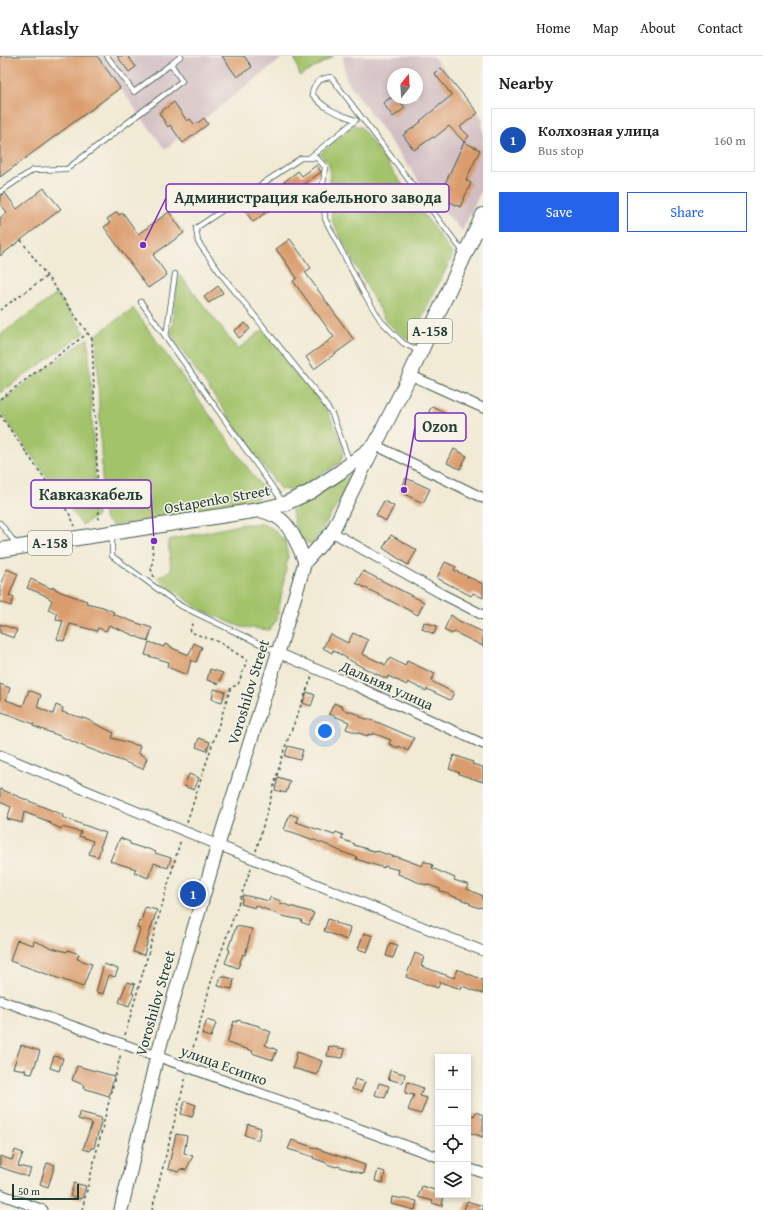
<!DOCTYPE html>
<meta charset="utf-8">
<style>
:root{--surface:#fff;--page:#f6f6f6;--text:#222;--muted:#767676;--line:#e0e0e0;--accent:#2563eb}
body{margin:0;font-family:"Gentium Book Plus",serif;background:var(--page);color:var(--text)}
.controls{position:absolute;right:12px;bottom:12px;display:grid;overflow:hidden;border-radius:0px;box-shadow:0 2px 6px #0003}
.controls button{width:36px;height:36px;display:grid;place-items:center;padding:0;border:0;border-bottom:1px solid var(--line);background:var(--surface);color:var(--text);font:20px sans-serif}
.compass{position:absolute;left:387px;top:12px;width:36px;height:36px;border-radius:50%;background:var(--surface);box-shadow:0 2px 6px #0003;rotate:17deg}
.scale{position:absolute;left:12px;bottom:10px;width:67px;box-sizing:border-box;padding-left:4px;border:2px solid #1f3d34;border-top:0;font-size:11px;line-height:14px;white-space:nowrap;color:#1f3d34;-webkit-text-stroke:3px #f7f3e8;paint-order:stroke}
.you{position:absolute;left:325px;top:675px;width:14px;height:14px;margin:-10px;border:3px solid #fff;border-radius:50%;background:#1a73e8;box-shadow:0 0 0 6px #1a73e833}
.badge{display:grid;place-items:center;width:26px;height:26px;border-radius:50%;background:var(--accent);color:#fff;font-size:13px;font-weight:700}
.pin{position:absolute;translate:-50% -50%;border:2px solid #fff;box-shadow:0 1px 4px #0006}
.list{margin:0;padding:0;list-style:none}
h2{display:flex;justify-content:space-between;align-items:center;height:52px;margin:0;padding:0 16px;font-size:17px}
h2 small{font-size:13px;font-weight:400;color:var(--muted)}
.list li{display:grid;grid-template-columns:26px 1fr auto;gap:12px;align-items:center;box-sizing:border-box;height:64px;margin:0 8px 8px;padding:0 8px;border:1px solid var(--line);border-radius:0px}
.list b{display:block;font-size:15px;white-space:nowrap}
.list p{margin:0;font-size:13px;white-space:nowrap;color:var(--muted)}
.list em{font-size:13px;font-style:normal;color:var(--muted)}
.actions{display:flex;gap:8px;padding:12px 16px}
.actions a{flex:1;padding:9px 0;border:1px solid var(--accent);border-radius:0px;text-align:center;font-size:14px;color:var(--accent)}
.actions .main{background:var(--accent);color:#fff}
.icon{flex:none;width:22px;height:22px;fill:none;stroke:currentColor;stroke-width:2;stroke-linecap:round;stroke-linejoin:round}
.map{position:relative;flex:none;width:483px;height:1154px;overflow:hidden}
header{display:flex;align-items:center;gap:24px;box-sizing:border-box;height:56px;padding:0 20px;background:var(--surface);border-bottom:1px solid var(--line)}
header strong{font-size:19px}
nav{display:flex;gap:22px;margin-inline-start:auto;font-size:14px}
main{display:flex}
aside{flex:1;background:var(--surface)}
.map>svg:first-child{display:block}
.industrial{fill:#d2bec2;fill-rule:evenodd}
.green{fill:#a3c36b;stroke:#618050}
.building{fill:#db9c6d}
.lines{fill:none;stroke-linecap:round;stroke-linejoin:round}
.service-casing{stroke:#3e574c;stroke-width:6}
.minor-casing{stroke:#3e574c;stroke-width:11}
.secondary-casing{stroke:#3e574c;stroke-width:15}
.primary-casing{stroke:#3e574c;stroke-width:16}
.path{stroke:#3e574c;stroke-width:1.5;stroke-dasharray:3 3;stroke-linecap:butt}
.service{stroke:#fff;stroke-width:4.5}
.minor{stroke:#fff;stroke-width:9}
.secondary{stroke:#fff;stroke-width:13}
.primary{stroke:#fff;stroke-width:14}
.labels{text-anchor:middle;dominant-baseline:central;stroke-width:3;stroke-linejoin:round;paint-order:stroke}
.shield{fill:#f7f3e8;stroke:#60746a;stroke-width:1}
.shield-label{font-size:14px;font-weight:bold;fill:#1f3d34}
.street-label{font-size:15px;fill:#1f3d34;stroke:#f7f3e8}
.leader{fill:none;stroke:#7b2cbf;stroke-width:1.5}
.callout-dot{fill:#7b2cbf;stroke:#f7f3e8;stroke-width:1.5}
.callout{fill:#f7f3e8;stroke:#7b2cbf;stroke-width:1.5}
.callout-label{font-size:16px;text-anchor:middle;font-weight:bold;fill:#1f3d34}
</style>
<header>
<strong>Atlasly</strong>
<nav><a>Home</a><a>Map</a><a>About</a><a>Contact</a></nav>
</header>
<main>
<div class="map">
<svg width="483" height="1154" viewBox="0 0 483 1154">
<rect width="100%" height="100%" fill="#f7f3e8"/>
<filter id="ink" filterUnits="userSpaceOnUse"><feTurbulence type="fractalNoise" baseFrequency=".025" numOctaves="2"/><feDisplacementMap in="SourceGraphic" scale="8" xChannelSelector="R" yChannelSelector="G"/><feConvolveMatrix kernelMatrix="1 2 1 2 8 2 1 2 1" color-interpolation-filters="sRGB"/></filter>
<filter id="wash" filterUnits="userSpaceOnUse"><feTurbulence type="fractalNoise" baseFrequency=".012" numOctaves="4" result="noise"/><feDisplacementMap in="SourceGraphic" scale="16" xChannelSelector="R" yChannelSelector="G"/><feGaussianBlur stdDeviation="0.9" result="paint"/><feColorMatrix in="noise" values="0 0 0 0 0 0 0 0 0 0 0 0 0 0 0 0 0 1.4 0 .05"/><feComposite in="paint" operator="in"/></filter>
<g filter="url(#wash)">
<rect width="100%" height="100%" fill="#f1ead5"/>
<path class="industrial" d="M0,0H285L165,93L120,32Z
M343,0H433L483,63V131L462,175L428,138L346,23ZM393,18H417V42H393Z"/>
<path class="green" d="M294,0H334L300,20Z
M353,69L361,71L453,199L410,285L386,266L332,165L329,108L320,98Z
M179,218L238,293L264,273L327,355L343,389V398L340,407L294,435L280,433L171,279Z
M57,238L85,277L0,337V279Z
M133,252L263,433L254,448L113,470L104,463L96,279Z
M88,282L97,460L82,469L0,356V346Z
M352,417L353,423L314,486C312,487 310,488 308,487C298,484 292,462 292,454Z
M244,468H262L272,472L285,485L288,501L277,564L269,574L241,571L201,554L157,522L171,514L168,484Z"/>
<g id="blocks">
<path class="building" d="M0,0H97L120,32L0,121Z
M117,0H128L136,11L129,16Z
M222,0H244L252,11L237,21Z
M441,12L478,57L460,71L469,80L464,86L449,70L434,82L433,81L414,94L403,79L421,66L420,65L452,39L434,17Z
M390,42H398L405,52L393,61L383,47Z
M174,46L187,65L190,63L195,69L204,62L208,68L183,87L170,69L168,71L159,57Z
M464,86L480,94L466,124L471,127L460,151L450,146L442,134Z
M317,109L321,116L253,166L245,155L253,149L256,153L283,133L280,129L298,115L302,120Z
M44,132L61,153L0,200V162L7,156L0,148V140L5,137L17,153Z
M117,156L119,159L123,157L138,178L169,156L184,177L153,199L167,219L148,232L104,171L110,167L107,163Z
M290,183L311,212L305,216L354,284L314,313L306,301L334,281L293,225L297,222L276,193Z
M218,230L223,237L209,247L204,241Z
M245,267L250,273L239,282L234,275Z
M432,350L444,356L435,373L423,367Z
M454,393L467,400L460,413L447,407Z
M406,422L430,433L423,447L400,436Z
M384,445L394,450L386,465L376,459Z
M391,479L417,494L408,509L383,492Z
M445,506L456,511L454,514L483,528V542L473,537L471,540L437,522Z
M7,513L18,518L9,540L14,542L11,550L0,546V532Z
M363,515L424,546L418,559L356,527Z
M31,523L52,533V531L61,536L87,545L86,547L103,551L114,556L113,558L131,565L152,572L148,585L140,582L109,569L106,575L98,572L97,575L70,568L64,585L57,583L63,565L56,564L57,558L48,554L52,544L42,538L27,532Z
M451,559L459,565L483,576V590L454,576L452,578L444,574Z
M424,566L437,570L434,578L422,573Z
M0,568L17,574L14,582L0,577Z
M353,577L368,584L362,598L386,609L390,602L405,610L407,605L435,618L431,625L454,637L450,644L427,633L426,635L408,626L407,629L388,620L387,623L360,610L333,594L332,597L323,592L330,578L348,587Z
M149,586L164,591L165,588L172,591V592L189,599L194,587L202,591L196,606L191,604L187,619L167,611L169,606L145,599Z
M210,613L223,617L219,628L207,624Z
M0,628L10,632L6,644L23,650L29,634L41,639L37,651L53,658L56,649L63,652L62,656L86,663L114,677L112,682L140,690L138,697L147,702L143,713L85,691L60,680L41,673L33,670L34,668L2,656L0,658Z
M214,633L225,636L222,646L212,643Z
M307,636L315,639L311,650L303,647Z
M334,647L343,651L342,653L360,659V661L377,666L414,682L408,695L399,690L398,692L389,688L391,684L373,677L372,679L368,678V680L346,673L349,666L329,658Z
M199,682L210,686L207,695L196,691Z
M288,690L303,694L300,704L285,700Z
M454,699L473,706L472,708L483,711V726L459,718L460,717L449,713Z
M189,718L199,722L194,734L184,730Z
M278,721L290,725L286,737L275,734Z
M0,733L63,759L62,761L106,777L100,791H101L98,801L89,798L93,785L79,780L81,776L62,771L61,773L49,767L50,766L24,756L22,767L7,763L11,751L0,746Z
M290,758L298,761L296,766L334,779L336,776L343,779L341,783L355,788L354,789L377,796V795L395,801V800L422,810L424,805L433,809L432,812L455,822L454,824L469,829L467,833L483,840V852L480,851L479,852L469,848L470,847L440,835V833L426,828L425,829L398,818L399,814L384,810V812L356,803L357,801L342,796L325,788L292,776L284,774Z
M120,782L130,786V788L145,793L146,792L156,796L155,797L171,802L168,812L154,807L148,822L134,816L136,813L110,805Z
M243,839L269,845L270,841L281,845L280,847L314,857L309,869L301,866L302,864L282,860L255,849V852L241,848Z
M145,851L157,854L149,878L144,899L133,896L140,873L137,872L139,865L141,866Z
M328,863L336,866V867L350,871L347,884L324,875Z
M236,870L252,873L245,899L243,898L238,912L225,907L230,894L228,893L231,884H232Z
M364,877L373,880L367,896L358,893Z
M17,884L33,889L34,885L45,889V890L67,896L68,894L79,898L77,903L92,908L83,931L10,905Z
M390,887L398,889L393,902L386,900Z
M415,897L424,901L421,910L454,922L457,913L483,924V938L462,930L461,933L440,926L438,932L406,921Z
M104,908L118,913L115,921L109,919L103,938L96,936Z
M221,920L234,923L232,933L218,930Z
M127,926L135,928L132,937L134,938L129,950L119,946Z
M207,964L216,967L211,981L202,978Z
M238,964L259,970V971L271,976L265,989L277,994L273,1004L252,997L253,995L227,987L234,965L237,966Z
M21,989L40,995L32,1018L25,1017L26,1014L13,1012Z
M329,990L345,993L343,1002L327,1000Z
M297,996L322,1005L317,1019L293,1012Z
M54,1000L63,1002L59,1015L50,1012Z
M77,1010L114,1020L109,1040L83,1032L84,1029L72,1024Z
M390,1014L405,1018L403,1027L388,1023Z
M355,1023L365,1026L361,1036L352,1033Z
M408,1026L423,1032L420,1040L427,1042L421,1058L408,1054L414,1039L405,1037Z
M379,1027L389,1030L385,1042L375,1039Z
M185,1045L196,1049L192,1061L181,1058Z
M79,1056L102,1062L94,1092H91L90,1095L83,1093L92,1067L78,1063Z
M476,1056L483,1059V1081L468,1076V1058L474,1060Z
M248,1068L261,1072L258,1084L245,1079Z
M176,1078L187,1080L184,1097L193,1100L186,1114L180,1113L179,1116L168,1113Z
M292,1084L365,1109L363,1118L337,1110L336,1111L327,1108V1107L313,1102L314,1101L288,1093Z
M15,1094L23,1097L18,1110L31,1113L28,1121L0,1111V1100L12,1104Z
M47,1107L55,1109L48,1131L40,1128Z
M378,1114L385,1116L383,1127L375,1125Z
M74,1127L86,1130L82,1143L70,1140Z
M422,1130L438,1135V1139H444L442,1150L432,1147L433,1145L418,1141Z
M392,1141L417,1145L415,1154L391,1148Z
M467,1145L483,1150V1154H464Z"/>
</g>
</g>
<g filter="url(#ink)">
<use href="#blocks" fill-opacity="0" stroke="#3e574c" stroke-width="1"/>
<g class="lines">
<defs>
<path id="service" d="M107,0L134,36L171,8
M355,64C337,57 325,54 312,38C313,27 321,22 331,21L464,197
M309,102L329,86L356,64
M0,136L33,114L67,113L182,25L171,8L181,0
M141,246L283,446
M166,281L175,218
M350,407L332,358L320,341L221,218L198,186L196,172L301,102H317L325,111L323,129L325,163L363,236L381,265L403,287L419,295
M0,467L16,488
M112,479V500L181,550L277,596"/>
<path id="minor" d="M410,319L483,352
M375,389L483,442
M332,476L440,537L483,559
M278,597L356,630L483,688
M0,699L218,789L483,895
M0,944L438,1101
M468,1112L483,1117
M0,1138L43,1154"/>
<path id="secondary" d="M259,454C265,456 272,458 277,461C290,467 300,493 305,506
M121,1154L157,1000L218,789L278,597L305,506L332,476L375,389"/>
<path id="primary" d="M0,494L259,454L284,448L310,436L340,416L375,389L410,319L483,159"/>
</defs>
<use href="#service" class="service-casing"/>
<use href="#minor" class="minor-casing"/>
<use href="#secondary" class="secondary-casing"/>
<use href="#primary" class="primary-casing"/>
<path class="path" d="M21,184L92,283L99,467
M0,254L47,220
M0,343L88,277
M0,359L70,459L75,470
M152,489L153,503L151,513L154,521
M187,766L231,631L238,629L247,604L219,586L190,576L193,564
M256,795L284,694L312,620
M125,979L181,783
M190,1003L213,919L251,812
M82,1154L121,997
M152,1154L186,1020"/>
<use href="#service" class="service"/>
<use href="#minor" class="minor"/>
<use href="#secondary" class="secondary"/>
<use href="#primary" class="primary"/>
</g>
</g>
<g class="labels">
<g class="shield">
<rect x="408" y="263" width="44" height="24" rx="3"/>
<rect x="28" y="475" width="44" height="24" rx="3"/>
</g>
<g class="shield-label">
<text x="430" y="275">А-158</text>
<text x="50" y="487">А-158</text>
</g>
<g class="street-label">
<text transform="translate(217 443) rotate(-10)">Ostapenko Street</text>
<text transform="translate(387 629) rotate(24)">Дальняя улица</text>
<text transform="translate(248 636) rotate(-73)">Voroshilov Street</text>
<text transform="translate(155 947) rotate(-74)">Voroshilov Street</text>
<text transform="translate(224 1009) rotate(20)">улица Есипко</text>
</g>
</g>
<path class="leader" d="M143 189L166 142M404 434L415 371M154 485L151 438"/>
<g class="callout-dot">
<circle cx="143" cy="189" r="4"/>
<circle cx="404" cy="434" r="4"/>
<circle cx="154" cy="485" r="4"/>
</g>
<g class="callout">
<rect x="166" y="128" width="283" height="28" rx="4"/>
<rect x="415" y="357" width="51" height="28" rx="4"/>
<rect x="31" y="424" width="120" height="28" rx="4"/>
</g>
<g class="callout-label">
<text x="308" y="147">Администрация кабельного завода</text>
<text x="440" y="376">Ozon</text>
<text x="91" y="444">Кавказкабель</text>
</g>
</svg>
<div class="controls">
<button>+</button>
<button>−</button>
<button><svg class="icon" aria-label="locate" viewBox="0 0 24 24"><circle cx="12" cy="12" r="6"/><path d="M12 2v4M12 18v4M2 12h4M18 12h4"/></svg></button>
<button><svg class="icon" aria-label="layers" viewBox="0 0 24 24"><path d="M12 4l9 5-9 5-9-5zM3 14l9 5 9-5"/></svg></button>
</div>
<svg class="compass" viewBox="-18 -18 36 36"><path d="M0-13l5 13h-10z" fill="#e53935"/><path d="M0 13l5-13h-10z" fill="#767676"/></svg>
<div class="scale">50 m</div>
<div class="you"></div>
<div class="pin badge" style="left:193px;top:838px;background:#1a4fb4">1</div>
</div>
<aside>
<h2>Nearby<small></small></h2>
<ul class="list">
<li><span class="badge" style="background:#1a4fb4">1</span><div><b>Колхозная улица</b><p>Bus stop</p></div><em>160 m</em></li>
</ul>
<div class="actions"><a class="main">Save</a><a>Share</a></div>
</aside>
</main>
